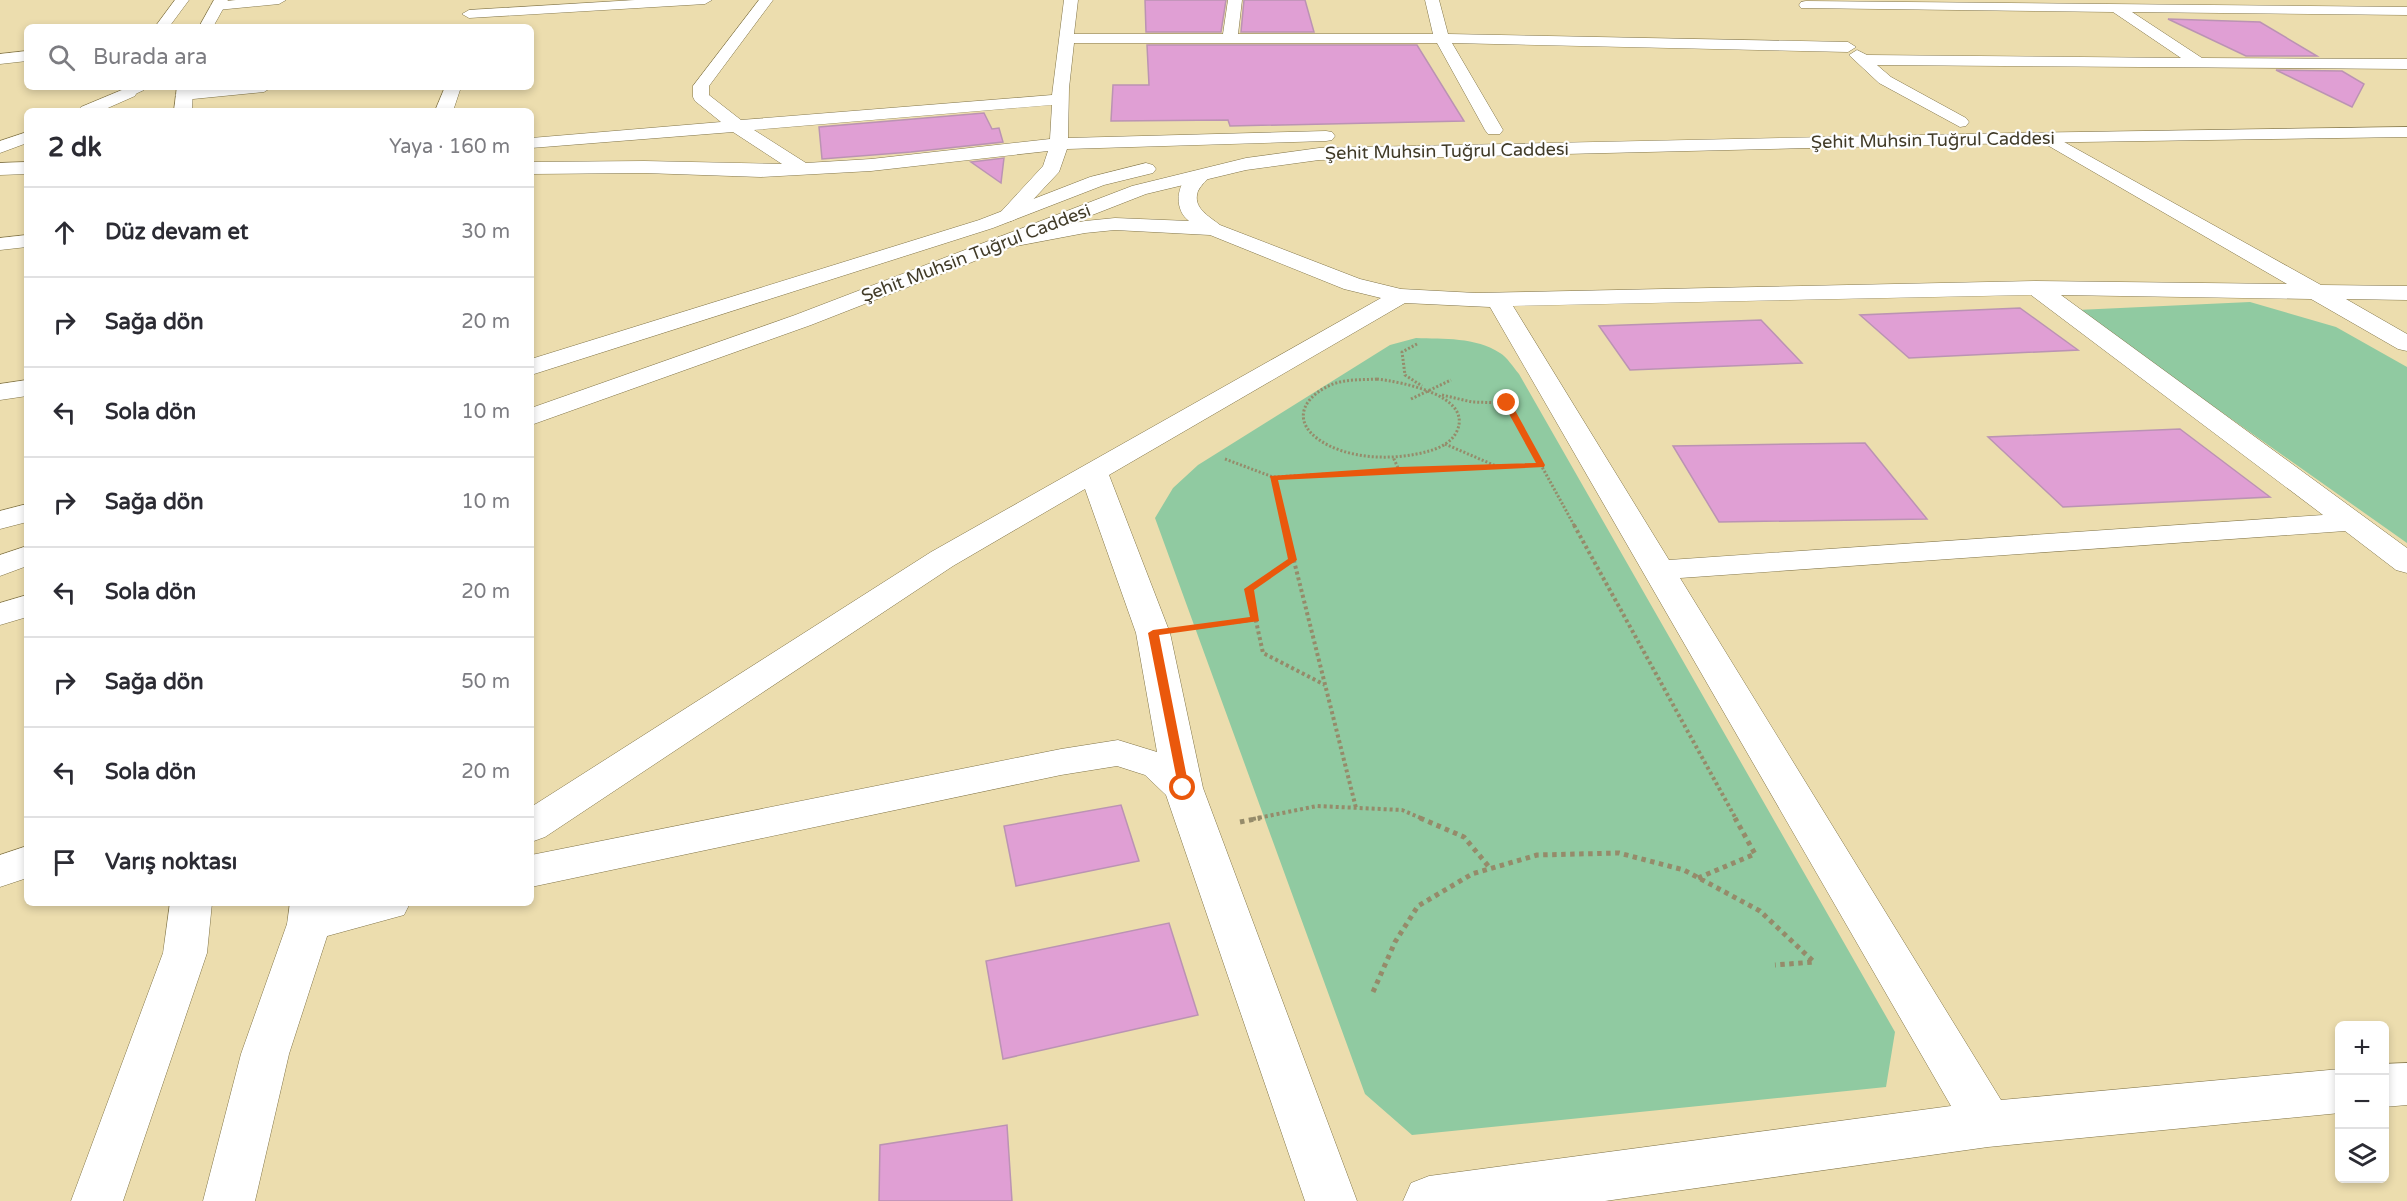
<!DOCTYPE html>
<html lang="tr">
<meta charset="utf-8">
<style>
:root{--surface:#fff;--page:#f7f7f7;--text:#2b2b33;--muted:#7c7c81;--line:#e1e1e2}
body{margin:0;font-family:"Varela Round",sans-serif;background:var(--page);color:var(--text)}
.controls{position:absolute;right:18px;bottom:18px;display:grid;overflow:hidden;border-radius:9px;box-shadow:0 3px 9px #0003}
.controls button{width:54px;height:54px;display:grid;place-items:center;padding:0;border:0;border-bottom:2px solid var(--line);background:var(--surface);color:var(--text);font:30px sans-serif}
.stop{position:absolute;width:18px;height:18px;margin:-14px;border:4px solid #ea580c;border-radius:50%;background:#fff}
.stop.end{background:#ea580c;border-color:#fff;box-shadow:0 2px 6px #0008}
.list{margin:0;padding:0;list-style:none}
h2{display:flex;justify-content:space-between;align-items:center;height:78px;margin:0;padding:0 24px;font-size:26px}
h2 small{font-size:20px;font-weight:400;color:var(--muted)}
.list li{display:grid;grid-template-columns:39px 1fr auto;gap:18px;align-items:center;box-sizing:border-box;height:90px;padding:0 24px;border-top:2px solid var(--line)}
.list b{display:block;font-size:22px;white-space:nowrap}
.list em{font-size:20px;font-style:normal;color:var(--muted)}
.icon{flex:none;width:33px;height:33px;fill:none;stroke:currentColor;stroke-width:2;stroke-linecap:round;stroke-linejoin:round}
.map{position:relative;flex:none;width:2407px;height:1201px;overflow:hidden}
.search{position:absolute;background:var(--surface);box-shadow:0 3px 9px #0003;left:24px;top:24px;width:510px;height:66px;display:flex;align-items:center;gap:15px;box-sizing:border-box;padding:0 21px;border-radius:9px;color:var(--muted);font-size:22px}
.panel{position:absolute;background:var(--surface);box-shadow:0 3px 9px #0003;left:24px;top:108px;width:510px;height:798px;border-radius:9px}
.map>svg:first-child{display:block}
.green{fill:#90caa1}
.building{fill:#e09fd4;stroke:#bb93b3;stroke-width:1.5}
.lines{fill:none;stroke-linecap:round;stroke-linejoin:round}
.street-casing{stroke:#827549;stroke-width:1}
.secondary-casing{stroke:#827549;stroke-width:1}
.path-far2{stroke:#958b6a;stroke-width:3;stroke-dasharray:2 2;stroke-linecap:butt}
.path-far1{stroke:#958b6a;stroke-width:4;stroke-dasharray:3 3;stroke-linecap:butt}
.path{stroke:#958b6a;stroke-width:5;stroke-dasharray:4.5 4.5;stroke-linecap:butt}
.street{fill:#fff;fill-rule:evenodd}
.secondary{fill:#fff;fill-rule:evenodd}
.route{fill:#ea580c}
.labels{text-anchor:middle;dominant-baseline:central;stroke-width:4.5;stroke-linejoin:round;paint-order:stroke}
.far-street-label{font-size:18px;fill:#403a27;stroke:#fefefe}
</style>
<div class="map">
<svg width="2407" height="1201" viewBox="0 0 2407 1201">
<rect width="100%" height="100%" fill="#ecddae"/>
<path class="green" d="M2250,302L2336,327L2407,367V543L2077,310Z
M1416,338C1443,339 1476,337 1500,353C1507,357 1513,367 1519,374L1895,1032L1886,1087L1412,1135L1365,1094L1155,518L1173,488L1198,465L1390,345Z"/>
<path class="building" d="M1145,0H1226L1221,32H1146Z
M1244,0H1305L1314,32H1241Z
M2168,19L2260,22L2317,56H2246Z
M1147,45H1417L1464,121L1230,126L1228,120L1111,121L1113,85H1149Z
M2276,70L2342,71L2364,84L2352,107Z
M984,113L992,129L999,128L1003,142L911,152L822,159L819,127Z
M1004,158L1001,183L971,162Z
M2020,308L2078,350L1909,358L1860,315Z
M1761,320L1802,363L1630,370L1599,326Z
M2180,429L2270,497L2063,507L1988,437Z
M1865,443L1927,519L1719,522L1673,446Z
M1121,805L1139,861L1016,886L1004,826Z
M1169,923L1198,1015L1003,1059L986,961Z
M1007,1125L1012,1201H879L880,1145Z"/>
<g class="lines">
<defs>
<path id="street" d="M236,0H286L279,4L217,10L210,6L217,2Z
M635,0H712L705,4L469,18L462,14L469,10Z
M759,0H773L709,86V95L741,120L1052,95L1064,0H1078L1074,34H1223L1228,0H1242L1238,34H1433L1425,0H1439L1448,34L1848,42L1856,47L1848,52L1452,43L1503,130L1500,134H1488L1485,130L1437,43H1074L1069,88L1068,138L1326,131L1332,132L1335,136L1332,140L1326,141L1067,149L1059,172L1014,220L1007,222L1000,220L997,216L1043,166L1048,151L871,171L761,177L644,173L531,174V162L644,161L782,164L733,132L531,148V138L721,122L695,101L693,97V86ZM1052,105L1050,139L871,159L806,163L754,130Z
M1806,1L2407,7V15L2132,12L2202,58L2407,59V69L1877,65L1891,77L1966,118L1969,122L1966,126L1960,127L1879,83L1849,55L1857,50L1867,55L2181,58L2113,12L1801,8L1799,5L1801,2Z
M27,51V61L0,64V54Z
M129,87L135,88L137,92L135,96L101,111H78L81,107Z
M213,87H272L264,92L183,100L175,95L183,90Z
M445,87H461L453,111H435Z
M27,132V143L0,153V141Z
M2048,133L2321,285L2407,286V300L2346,299L2407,334V351L2398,349L2311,299L2061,295L2407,548V573L2396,570L2345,531L1680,578L2001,1100L2340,1069V1113L1988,1147L1605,1201H1403L1411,1183L1429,1176L1951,1106L1490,307L1405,303L1109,475L1170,633L1203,788L1357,1201H1305L1166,795L1145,775L1117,766L1061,775L531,887V855L1061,749L1118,740L1157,752L1136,633L1085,489L953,566L545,837L531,842V807L931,552L1381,298L1344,289L1210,235L1115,230L1085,233L1006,248L998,247L995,242L998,237L1085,221L1115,218L1189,221C1168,206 1181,164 1208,171L1211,175C1207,180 1201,185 1198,191C1192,208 1209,216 1220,225L1360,279L1401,289L1476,293L2036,281L2287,284L2042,142L2039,138L2042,134ZM2031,295L2323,515L1669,560L1513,306Z
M27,162V174L0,175V163Z
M27,235V247L0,250V238Z
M27,380V396L0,400V384Z
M27,504V522L0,529V511Z
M27,846V878L0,887V855Z
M324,903H410L404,915L309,941L294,936L287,924L294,912Z
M2407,1063V1105L2384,1107V1064Z"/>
<path id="secondary" d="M175,0H189L169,27H155Z
M214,0H228L213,27H199Z
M126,87H146L144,90L129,97L121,92Z
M177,87H193L192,111H174Z
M2407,127V137L2016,143L1319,160L1246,170L1146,194L811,325L531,425V408L795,315L1132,186L1246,158L1319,148L2016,133Z
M1146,163L1153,165L1156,169L1153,173L1104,185L993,228L531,375V359L979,220L1090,177Z
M27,546V566L0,576V555Z
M27,595V617L0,625V603Z
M170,903H212L207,953L123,1201H71L163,953Z
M290,903H332L331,924L289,1054L255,1201H203L241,1054L287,924Z"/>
</defs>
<use href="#street" class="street-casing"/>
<use href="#secondary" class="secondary-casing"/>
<path class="path-far2" d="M1417,344L1402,352L1405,375L1422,386
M1377,379C1401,382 1473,395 1457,431C1452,442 1440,448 1429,451C1395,461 1347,460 1318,439C1288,417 1309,392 1336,383C1349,379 1363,380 1377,379Z
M1442,395L1472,402L1507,403
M1411,399L1451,380
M1517,400L1507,403L1575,527
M1445,444L1496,466L1541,465
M1225,459L1273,477L1399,470L1393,457
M1399,470L1495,466
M1273,477L1285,527"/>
<path class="path-far1" d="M1285,525L1356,808
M1574,525L1736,819
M1293,560L1249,589L1263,653L1325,685
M1191,628L1256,619
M1253,819L1317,806L1402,810L1423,819"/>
<path class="path" d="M1420,818L1464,837L1490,868
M1240,822L1260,818
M1698,878L1755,854L1735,818
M1373,992L1395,942L1418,906L1472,874L1537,855L1619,853L1684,870L1760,911L1814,962L1775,965"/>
<use href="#street" class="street"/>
<use href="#secondary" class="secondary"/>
</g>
<path class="route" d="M1507,401L1511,403L1545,465L1544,467L1278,480L1297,560L1254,590L1259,621L1159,635L1189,788L1183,792L1179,791L1148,633L1153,630L1250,617L1244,589L1288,559L1270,476L1399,467L1536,463L1503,403Z"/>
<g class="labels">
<g class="far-street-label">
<text transform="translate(1933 140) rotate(-1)">Şehit Muhsin Tuğrul Caddesi</text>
<text transform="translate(1447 151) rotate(-1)">Şehit Muhsin Tuğrul Caddesi</text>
<text transform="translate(976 253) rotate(-21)">Şehit Muhsin Tuğrul Caddesi</text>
</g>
</g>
</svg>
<div class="controls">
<button>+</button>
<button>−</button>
<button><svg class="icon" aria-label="layers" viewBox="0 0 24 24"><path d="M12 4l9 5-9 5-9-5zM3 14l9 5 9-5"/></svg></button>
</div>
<div class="stop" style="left:1183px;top:788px"></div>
<div class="stop end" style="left:1507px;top:403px"></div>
<div class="search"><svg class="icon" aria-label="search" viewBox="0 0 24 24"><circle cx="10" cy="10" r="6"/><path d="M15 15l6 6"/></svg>Burada ara</div>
<section class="panel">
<h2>2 dk<small>Yaya · 160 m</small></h2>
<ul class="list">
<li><svg class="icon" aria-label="ahead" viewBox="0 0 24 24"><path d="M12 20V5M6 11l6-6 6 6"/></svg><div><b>Düz devam et</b></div><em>30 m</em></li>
<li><svg class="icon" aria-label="right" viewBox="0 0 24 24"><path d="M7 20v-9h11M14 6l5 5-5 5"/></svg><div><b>Sağa dön</b></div><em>20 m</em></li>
<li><svg class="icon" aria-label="left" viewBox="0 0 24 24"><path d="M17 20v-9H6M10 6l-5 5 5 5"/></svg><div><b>Sola dön</b></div><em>10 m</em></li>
<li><svg class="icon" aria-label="right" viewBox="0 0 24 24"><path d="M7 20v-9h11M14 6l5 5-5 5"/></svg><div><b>Sağa dön</b></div><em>10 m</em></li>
<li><svg class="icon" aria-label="left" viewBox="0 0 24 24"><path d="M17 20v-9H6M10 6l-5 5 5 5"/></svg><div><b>Sola dön</b></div><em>20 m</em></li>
<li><svg class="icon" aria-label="right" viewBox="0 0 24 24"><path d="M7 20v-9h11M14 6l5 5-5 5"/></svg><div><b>Sağa dön</b></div><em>50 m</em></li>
<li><svg class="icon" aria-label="left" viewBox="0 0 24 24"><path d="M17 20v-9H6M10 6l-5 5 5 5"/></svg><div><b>Sola dön</b></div><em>20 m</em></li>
<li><svg class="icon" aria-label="arrive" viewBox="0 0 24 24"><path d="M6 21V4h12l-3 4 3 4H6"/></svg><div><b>Varış noktası</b></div></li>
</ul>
</section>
</div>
